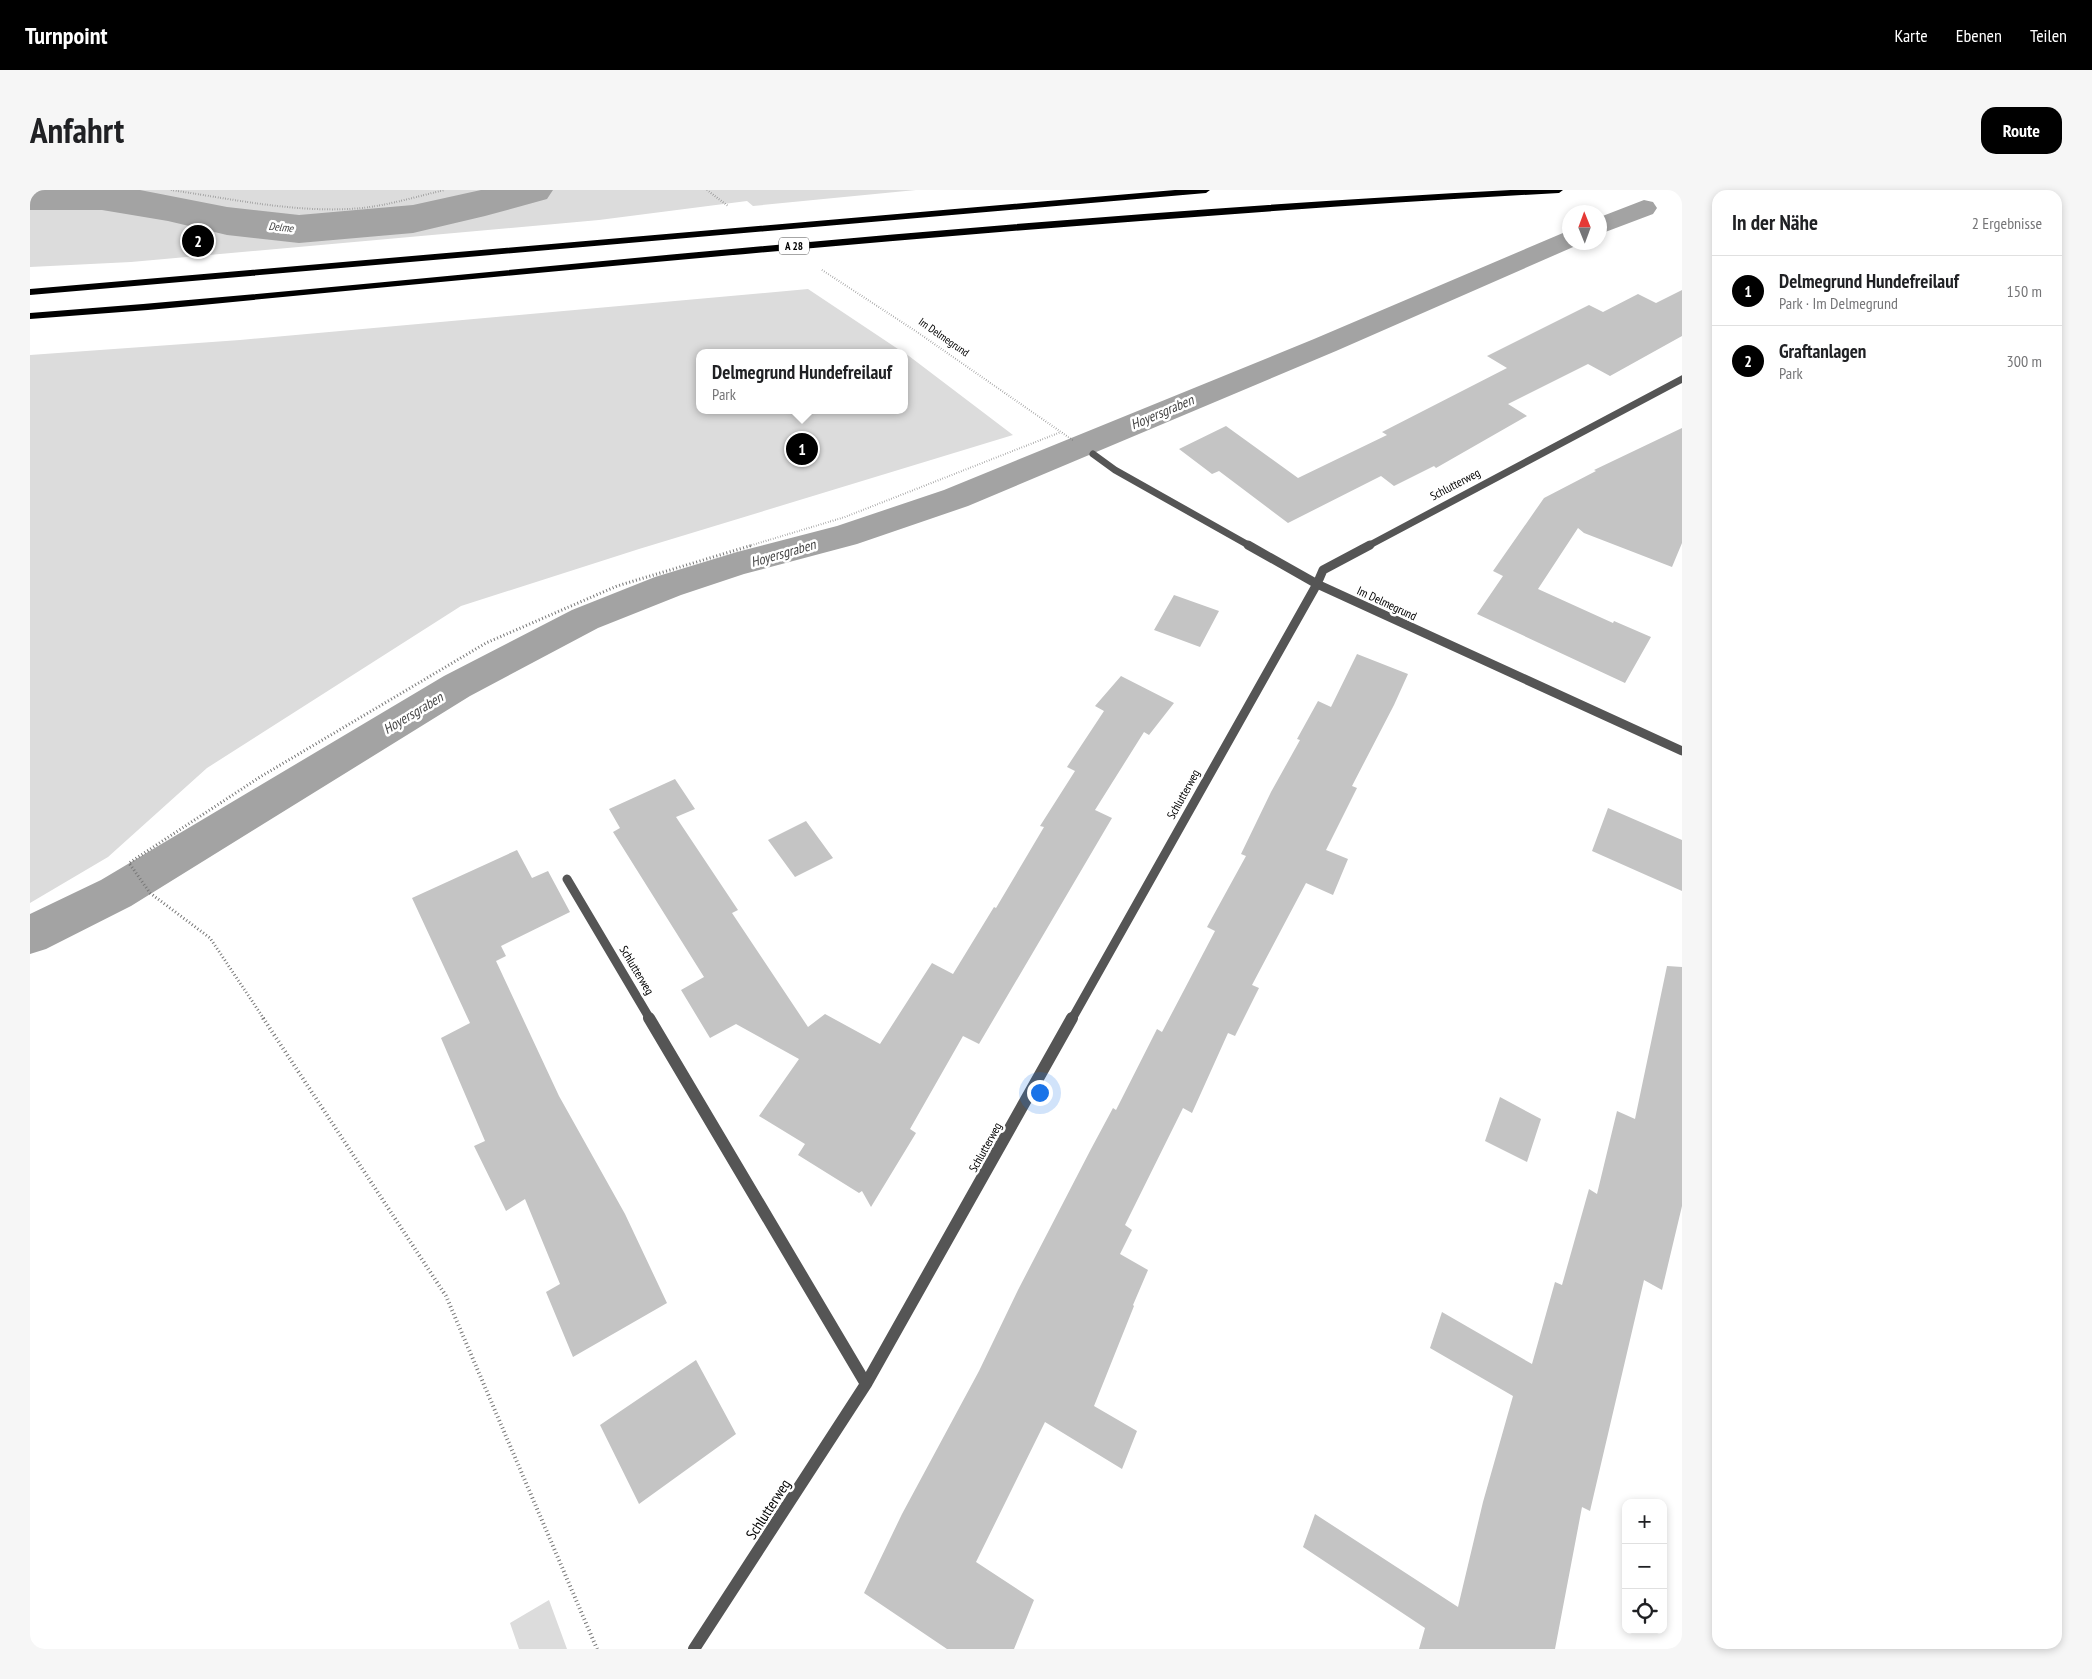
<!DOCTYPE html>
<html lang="de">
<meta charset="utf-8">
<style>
:root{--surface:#fff;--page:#f6f6f6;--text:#202124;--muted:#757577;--line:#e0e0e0;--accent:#000}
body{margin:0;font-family:"PT Sans Narrow",sans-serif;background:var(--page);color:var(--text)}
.controls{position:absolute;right:15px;bottom:15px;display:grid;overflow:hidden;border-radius:10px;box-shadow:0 2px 8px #0003}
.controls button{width:45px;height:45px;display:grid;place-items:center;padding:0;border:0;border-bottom:1px solid var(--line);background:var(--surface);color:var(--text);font:25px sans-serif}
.compass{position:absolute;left:1532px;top:15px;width:45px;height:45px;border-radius:50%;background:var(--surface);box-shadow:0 2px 8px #0003;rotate:359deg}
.you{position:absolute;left:1009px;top:902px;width:18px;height:18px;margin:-12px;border:4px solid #fff;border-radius:50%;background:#1a73e8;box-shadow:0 0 0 8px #1a73e833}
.badge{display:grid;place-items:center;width:32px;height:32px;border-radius:50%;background:var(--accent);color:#fff;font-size:16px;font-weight:700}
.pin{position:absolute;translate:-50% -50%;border:2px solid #fff;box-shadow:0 1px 5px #0006}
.popup{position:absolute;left:666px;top:159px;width:212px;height:65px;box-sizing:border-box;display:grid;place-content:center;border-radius:10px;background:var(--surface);filter:drop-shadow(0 1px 4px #0005);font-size:16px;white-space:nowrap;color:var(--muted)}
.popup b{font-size:19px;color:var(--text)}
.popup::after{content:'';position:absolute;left:50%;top:100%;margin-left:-10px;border:10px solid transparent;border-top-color:var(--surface)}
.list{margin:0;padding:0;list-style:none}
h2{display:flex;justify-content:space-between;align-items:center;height:65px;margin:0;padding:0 20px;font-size:21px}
h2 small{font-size:16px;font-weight:400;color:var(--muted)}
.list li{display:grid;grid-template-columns:32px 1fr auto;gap:15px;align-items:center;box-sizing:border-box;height:70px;padding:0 20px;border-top:1px solid var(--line)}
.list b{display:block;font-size:19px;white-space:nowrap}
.list p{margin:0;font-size:16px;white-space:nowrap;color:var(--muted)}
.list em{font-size:16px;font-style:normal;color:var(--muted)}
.icon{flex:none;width:28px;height:28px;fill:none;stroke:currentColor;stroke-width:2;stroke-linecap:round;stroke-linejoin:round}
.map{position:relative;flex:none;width:1652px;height:1459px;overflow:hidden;border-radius:15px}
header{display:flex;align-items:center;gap:30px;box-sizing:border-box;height:70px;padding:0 25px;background:var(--accent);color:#fff}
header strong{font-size:24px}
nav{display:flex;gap:28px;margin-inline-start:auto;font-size:18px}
.intro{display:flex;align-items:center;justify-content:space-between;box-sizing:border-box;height:120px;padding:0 30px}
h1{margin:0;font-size:35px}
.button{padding:12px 22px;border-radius:15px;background:var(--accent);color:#fff;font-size:18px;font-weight:700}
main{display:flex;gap:30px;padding:0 30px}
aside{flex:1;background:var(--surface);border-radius:15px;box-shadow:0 2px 8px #0003}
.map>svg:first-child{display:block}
.green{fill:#dcdcdc}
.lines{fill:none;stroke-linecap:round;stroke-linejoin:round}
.canal{fill:#a3a3a3;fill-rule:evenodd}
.river{fill:#a3a3a3;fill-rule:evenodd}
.building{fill:#c4c4c4}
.path-far2{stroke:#777;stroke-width:2;stroke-dasharray:0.5 2;stroke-linecap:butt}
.path-far1{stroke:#777;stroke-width:3;stroke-dasharray:1 2.5;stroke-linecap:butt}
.path{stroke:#777;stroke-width:4;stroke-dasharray:1 3;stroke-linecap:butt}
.street-far2{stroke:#555;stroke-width:7}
.street-far1{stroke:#555;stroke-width:9}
.street{stroke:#555;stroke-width:12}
.highway{fill:#000;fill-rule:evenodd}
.labels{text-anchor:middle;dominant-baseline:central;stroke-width:5;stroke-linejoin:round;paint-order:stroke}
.far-water-label{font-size:11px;font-style:italic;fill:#444;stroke:#fff}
.shield{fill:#fff;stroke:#4c4c4c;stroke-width:1}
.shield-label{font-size:11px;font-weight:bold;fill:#000}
.far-street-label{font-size:11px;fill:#000;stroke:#fff}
.street-label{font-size:12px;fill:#000;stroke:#fff}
.water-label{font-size:14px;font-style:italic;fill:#444;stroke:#fff}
.near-street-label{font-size:15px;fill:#000;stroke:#fff}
</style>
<header>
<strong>Turnpoint</strong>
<nav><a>Karte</a><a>Ebenen</a><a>Teilen</a></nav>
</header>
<div class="intro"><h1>Anfahrt</h1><a class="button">Route</a></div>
<main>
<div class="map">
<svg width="1652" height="1459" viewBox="0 0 1652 1459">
<rect width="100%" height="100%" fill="#fff"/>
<path class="green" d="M0,0H886L723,16L717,11L569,30L101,72L0,77Z
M778,99L874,163H670V220H874L875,163L983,245L609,359L431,416L177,578L78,667L0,713V165L210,150Z
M519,1410L537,1459H489L480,1433Z"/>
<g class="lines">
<path class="canal" d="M1614,10L1623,12L1627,18L1623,24L1570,44V27Z
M1540,40V52H1550V54L1306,161L938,316L827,354L714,384L651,405L568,438L440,506L101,716L16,759L0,764V724L71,690L414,486L542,420L625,387L707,362L807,336L914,300L1284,149Z"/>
<path class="river" d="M0,0H110L197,17L269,25L383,15L451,0H523L517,9L455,26L383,43L269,53L197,45L138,31L72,20H0Z"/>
</g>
<path class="building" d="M1652,100V146L1580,186L1558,174L1478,214L1497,226L1406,278L1404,276L1364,296L1351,286L1258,333L1189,281L1182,284L1149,259L1196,236L1268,288L1357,245L1352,242L1477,178L1457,166L1559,115L1573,122L1608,104L1626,113Z
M1652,238V353L1642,377L1554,343L1548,338L1508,399L1583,433L1584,431L1621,447L1595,493L1447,424L1473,386L1463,381L1514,308L1566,281L1564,280Z
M1144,405L1189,421L1170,457L1124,440Z
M1327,464L1378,484L1364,515L1322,596L1327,598L1296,660L1318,669L1303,705L1276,693L1222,795L1229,798L1205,846L1198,843L1162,923L1153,918L1095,1035L1102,1040L1090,1064L1118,1080L1103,1115L1104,1116L1064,1216L1107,1241L1092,1279L1015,1232L946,1372L1004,1410L984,1459H917L834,1403L872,1324L949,1181L988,1100L1061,959L1083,918L1086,920L1127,839L1132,842L1185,741L1177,737L1216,666L1211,664L1241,602L1270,550L1267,549L1288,511L1301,517Z
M1091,486L1144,513L1119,545L1114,542L1065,620L1082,628L949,854L933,846L880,939L886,943L841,1017L832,1001L829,1003L768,965L775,954L729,926L769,869L706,834L680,848L651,800L674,787L583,642L590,638L579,619L645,589L665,619L646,627L708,720L702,723L778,837L795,824L850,854L902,773L923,784L964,717L966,718L1014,637L1010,636L1045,581L1037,577L1074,521L1065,516Z
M1578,618L1652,650V701L1562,661Z
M776,631L803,668L765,687L738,650Z
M487,660L502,688L518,681L540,722L471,756L476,766L466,771L529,906L595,1024L637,1113L543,1167L516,1102L530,1094L495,1009L476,1021L444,956L455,951L411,848L440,833L382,708Z
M1637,776L1652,777V1016L1632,1100L1614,1090L1560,1321L1552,1317L1525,1459H1389L1395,1438L1273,1357L1285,1324L1428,1417L1453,1312L1483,1206L1400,1158L1412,1122L1502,1174L1525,1092L1532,1095L1559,999L1567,1004L1587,921L1605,929Z
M1470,907L1511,929L1497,972L1455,951Z
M666,1170L706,1244L609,1314L570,1235Z"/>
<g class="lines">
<path class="path-far2" d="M141,0C203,9 269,24 332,18C360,15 388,6 415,0
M677,0L698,16
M792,80L887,142L1044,251
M719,356L815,327L1031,242"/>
<path class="path-far1" d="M234,829L180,748L120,703L99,673L230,587L456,453L587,396L723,355"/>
<path class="path" d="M233,828L416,1106L567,1459"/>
<path class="street-far2" d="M1063,264L1085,280L1220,356
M1338,356L1652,189"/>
<path class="street-far1" d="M1218,355L1287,394L1652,561
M537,689L620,829
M1042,829L1287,394L1293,380L1340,355"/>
<path class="street" d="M619,828L836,1194
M664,1459L836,1194L1042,828"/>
<path class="highway" d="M1145,0H1180L1176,3L0,105V99Z
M1481,0H1533L1529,3C1058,29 588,75 118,120L0,129V123C216,107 431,84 647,64C925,38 1202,15 1481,0Z"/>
</g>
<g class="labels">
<g class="far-water-label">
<text transform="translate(251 37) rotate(6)">Delme</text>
</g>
<rect class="shield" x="749" y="47.5" width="30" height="17" rx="4"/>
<g class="shield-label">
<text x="764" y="56">A 28</text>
</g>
<g class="far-street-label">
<text transform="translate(914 147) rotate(35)">Im Delmegrund</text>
</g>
<g class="street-label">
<text transform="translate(1425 294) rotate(-28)">Schlutterweg</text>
<text transform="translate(1357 413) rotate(25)">Im Delmegrund</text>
<text transform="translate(1153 604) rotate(-61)">Schlutterweg</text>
<text transform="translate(607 780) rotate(59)">Schlutterweg</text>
<text transform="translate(955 957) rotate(-61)">Schlutterweg</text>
</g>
<g class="water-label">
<text transform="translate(1132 222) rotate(-23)">Hoyersgraben</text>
<text transform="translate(753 363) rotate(-16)">Hoyersgraben</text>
<text transform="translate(383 523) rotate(-31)">Hoyersgraben</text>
</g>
<g class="near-street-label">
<text transform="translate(738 1319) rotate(-57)">Schlutterweg</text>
</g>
</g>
</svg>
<div class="controls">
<button>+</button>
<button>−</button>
<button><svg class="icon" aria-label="locate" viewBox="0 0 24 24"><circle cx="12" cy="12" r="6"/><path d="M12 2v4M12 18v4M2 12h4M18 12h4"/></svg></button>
</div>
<svg class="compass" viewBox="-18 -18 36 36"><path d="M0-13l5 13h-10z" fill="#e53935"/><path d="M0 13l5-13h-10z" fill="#757577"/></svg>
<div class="you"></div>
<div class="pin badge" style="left:772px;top:259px">1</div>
<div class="popup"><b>Delmegrund Hundefreilauf</b>Park</div>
<div class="pin badge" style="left:168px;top:51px">2</div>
</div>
<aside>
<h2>In der Nähe<small>2 Ergebnisse</small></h2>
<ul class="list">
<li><span class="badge">1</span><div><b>Delmegrund Hundefreilauf</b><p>Park · Im Delmegrund</p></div><em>150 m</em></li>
<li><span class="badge">2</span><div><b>Graftanlagen</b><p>Park</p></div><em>300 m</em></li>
</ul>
</aside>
</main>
